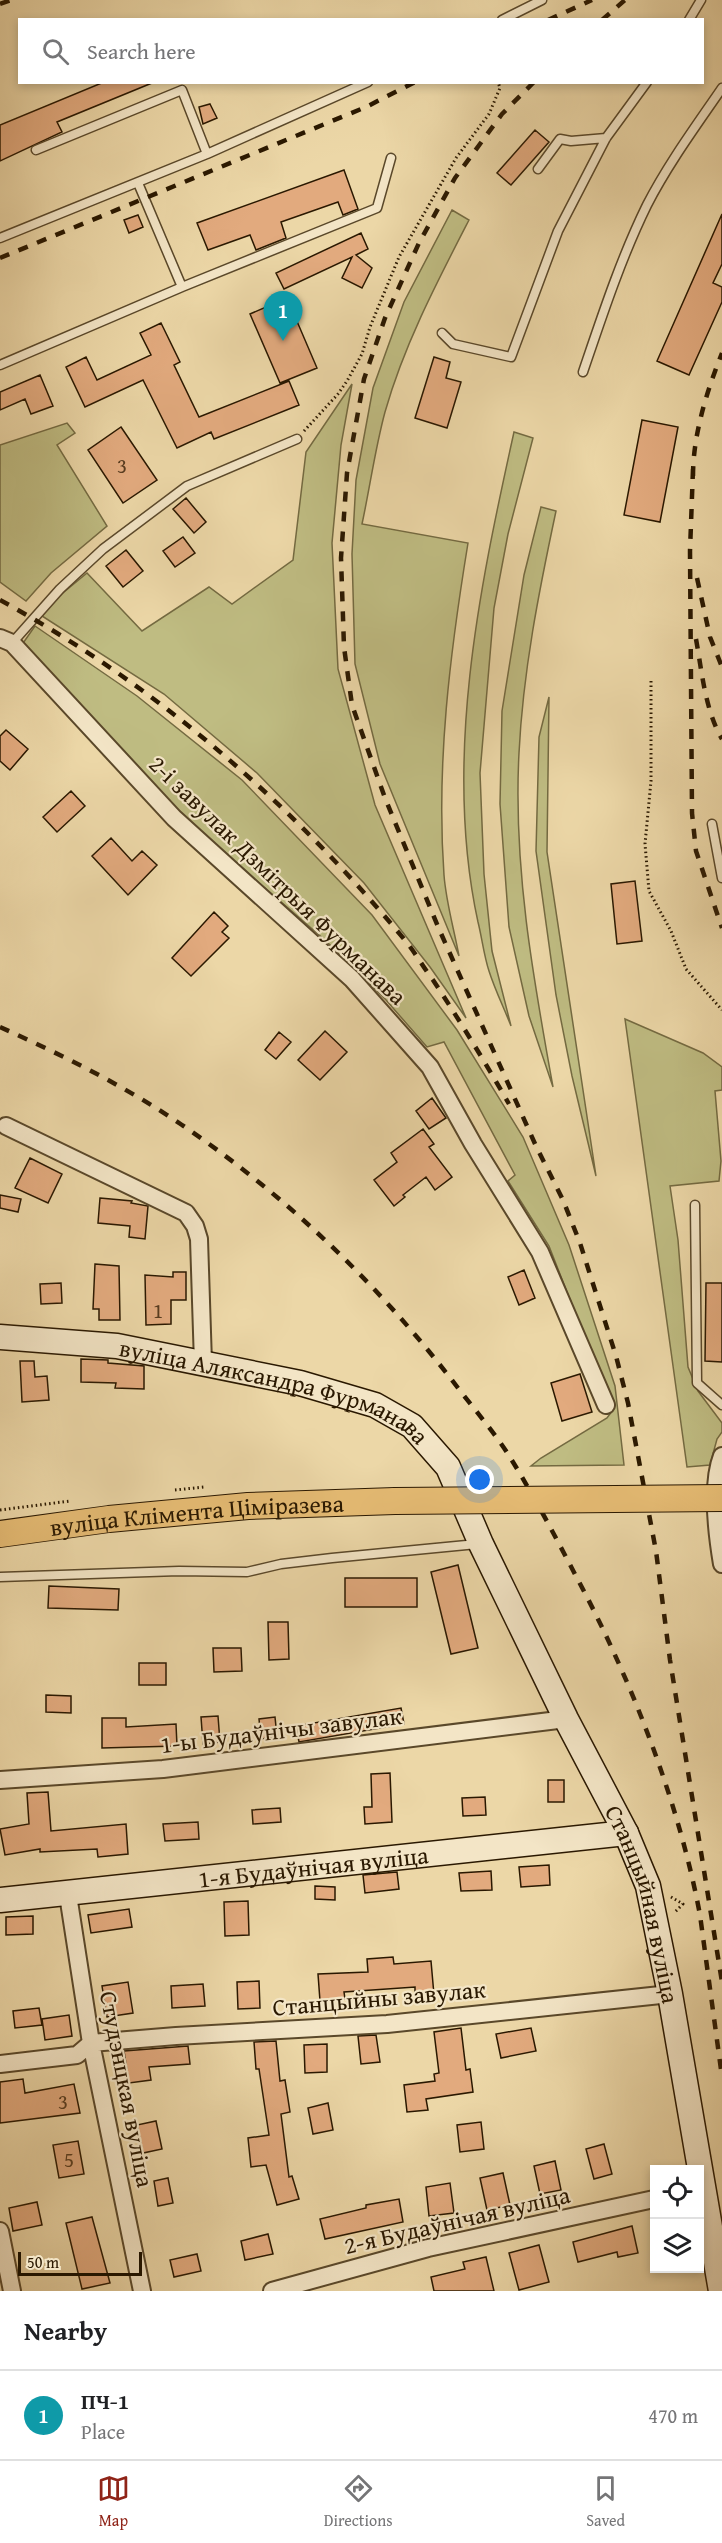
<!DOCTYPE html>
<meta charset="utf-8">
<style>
:root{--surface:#fff;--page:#f2f2f2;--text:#202124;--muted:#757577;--line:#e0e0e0;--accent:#8f2418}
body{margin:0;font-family:"Gentium Book Plus",serif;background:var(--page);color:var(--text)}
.controls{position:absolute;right:18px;bottom:18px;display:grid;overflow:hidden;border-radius:0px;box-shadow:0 3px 9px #0003}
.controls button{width:54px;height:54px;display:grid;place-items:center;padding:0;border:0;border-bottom:2px solid var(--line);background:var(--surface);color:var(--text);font:30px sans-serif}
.scale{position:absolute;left:18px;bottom:15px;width:124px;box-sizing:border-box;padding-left:6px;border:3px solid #2a1800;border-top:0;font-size:16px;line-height:21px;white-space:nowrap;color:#2a1800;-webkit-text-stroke:4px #f3e5c6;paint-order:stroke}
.you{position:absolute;left:480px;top:1480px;width:21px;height:21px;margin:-15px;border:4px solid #fff;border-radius:50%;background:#1a73e8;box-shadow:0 0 0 9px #1a73e833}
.badge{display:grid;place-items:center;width:39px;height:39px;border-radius:50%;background:var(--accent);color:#fff;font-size:20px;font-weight:700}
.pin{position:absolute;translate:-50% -50px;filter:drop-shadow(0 2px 3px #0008)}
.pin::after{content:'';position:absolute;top:32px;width:21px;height:18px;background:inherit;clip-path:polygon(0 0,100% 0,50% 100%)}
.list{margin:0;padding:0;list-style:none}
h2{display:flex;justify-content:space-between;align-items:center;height:78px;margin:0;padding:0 24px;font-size:26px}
h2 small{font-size:20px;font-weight:400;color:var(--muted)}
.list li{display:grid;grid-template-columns:39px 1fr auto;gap:18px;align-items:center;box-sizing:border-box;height:90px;padding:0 24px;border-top:2px solid var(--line)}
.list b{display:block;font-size:22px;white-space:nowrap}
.list p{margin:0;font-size:20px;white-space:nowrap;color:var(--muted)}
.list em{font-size:20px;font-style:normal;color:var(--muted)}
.icon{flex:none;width:33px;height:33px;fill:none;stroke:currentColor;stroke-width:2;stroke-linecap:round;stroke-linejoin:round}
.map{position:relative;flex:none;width:722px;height:2291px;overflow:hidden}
.search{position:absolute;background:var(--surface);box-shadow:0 3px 9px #0003;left:18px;right:18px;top:18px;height:66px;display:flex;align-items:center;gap:15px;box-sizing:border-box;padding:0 21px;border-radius:0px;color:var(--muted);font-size:22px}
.sheet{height:168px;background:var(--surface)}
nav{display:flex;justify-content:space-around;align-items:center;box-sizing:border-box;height:84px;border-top:2px solid var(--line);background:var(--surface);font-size:16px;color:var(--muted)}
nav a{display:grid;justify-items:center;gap:3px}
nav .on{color:var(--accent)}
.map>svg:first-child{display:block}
.green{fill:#bfbc82;stroke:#746a41;stroke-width:1.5}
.building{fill:#e2aa7e;stroke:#2a1800;stroke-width:1.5}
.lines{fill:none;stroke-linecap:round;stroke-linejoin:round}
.lane-casing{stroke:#5a482a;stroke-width:11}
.street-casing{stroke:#5a482a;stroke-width:20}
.secondary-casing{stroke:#2a1800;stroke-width:27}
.primary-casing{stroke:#2a1800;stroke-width:28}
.path{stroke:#2a1800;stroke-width:3;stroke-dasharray:1.5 3;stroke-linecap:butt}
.lane{stroke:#f3e5c6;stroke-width:8}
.street{stroke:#f3e5c6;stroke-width:16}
.secondary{stroke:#f3e5c6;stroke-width:24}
.primary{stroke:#e6bc74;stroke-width:26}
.rail{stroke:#2a1800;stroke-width:4.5;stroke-dasharray:10 10;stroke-linecap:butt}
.primary-bridge-casing{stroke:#2a1800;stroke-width:28;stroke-linecap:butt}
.primary-bridge{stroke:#e6bc74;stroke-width:26}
.labels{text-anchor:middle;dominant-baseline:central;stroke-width:4.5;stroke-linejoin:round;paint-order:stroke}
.number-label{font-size:21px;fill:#583c20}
.street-label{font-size:24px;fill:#2a1800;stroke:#f3e5c6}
</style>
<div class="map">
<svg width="722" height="2291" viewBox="0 0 722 2291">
<rect width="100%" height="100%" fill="#ecd7a7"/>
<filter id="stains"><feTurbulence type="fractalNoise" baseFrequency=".00333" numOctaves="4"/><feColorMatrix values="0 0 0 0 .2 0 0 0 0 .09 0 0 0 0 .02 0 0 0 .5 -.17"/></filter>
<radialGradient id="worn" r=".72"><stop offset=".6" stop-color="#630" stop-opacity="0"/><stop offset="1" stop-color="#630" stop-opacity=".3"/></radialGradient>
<path class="green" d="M452,210L469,220C437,282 404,345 385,412C375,449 370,487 362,524L468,543C450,653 436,764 444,875C446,902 454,929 459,956L380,764L355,664L352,554L356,480L373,388L404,302Z
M352,384L341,445L332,543L338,669L375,805L466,1018L430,967L364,883L257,773L164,694L42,616L52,602L87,573L142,631L209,587L232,604L293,560L306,452Z
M67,423L75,433L57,445L107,526L51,573L26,601L0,582V445Z
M514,432L533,438L508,534L494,608L480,773L484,874L492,951L511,1026C504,1008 495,990 489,971C484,956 482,938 478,922C443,762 479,590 514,432Z
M541,507L556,511C539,591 523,671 519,753C513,866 533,977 553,1087L529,1016L509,927L500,804L502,711L524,575Z
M35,626L137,696L242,780L372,915L457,1030L523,1137L569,1245L615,1386L624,1465L531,1466L541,1458L607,1418L613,1410L549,1246L508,1181L515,1175L444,1042L427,1047L386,1000L326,941L180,814L21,646Z
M549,697L547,852L596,1176L572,1076L556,995L536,851L539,737Z
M625,1019L703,1053L722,1067V1090L715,1091L721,1161L719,1181L670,1186L678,1240L688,1367L698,1391L722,1423V1432L717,1439L710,1465L687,1467Z"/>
<path class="building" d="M104,82L152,83L57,122L62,132L0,161V125Z
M210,104L217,118L203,124L199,107Z
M535,130L549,142L511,185L497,173Z
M344,170L358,209L343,215L338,202L281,222L286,238L256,250L250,235L208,250L197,223Z
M722,214V264L713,283L722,287V302L689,375L657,361Z
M138,215L143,227L129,233L124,220Z
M361,233L368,249L356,255L372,268L362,288L342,278L352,257L284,289L276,273Z
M287,298L317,368L280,383L250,314Z
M161,323L180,362L174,365L199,417L289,381L299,405L214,439L211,432L177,448L143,380L85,407L66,367L86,357L97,380L151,355L140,333Z
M434,357L450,362L446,378L461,382L447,428L415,418Z
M40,375L53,406L31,414L25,399L0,410V392Z
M642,420L678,427L660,522L624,515Z
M121,427L157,480L123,503L88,450Z
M186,498L206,522L194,533L173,509Z
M183,537L195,553L175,567L163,551Z
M126,550L143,571L123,587L106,566Z
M6,730L28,749L10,770L0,761V736Z
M71,791L85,806L57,832L43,817Z
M111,838L132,861L142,851L157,865L128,895L92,856Z
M635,881L642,941L617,944L611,884Z
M214,912L228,926L222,932L229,938L191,976L172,958Z
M325,1031L347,1052L320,1080L298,1060Z
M279,1032L291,1042L276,1059L265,1050Z
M432,1098L446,1118L429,1129L416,1111Z
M423,1129L434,1144L429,1147L452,1177L435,1190L426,1177L403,1195L405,1197L394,1206L374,1180L397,1162L391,1153Z
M30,1158L62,1174L48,1203L15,1188Z
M0,1195L21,1199L18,1212L0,1208Z
M100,1198L132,1201L131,1203L148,1206L145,1239L129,1237L130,1226L98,1223Z
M95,1264L119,1266L120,1320H99V1309H93Z
M524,1270L535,1298L519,1305L508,1277Z
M173,1272H186V1300H171V1324L146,1325L145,1275L173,1277Z
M61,1283L62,1303L41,1304L40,1284Z
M706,1283H722V1362L705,1361Z
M81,1359L108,1360V1363L144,1366V1389L115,1388L116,1383L81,1382Z
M20,1361H34L35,1377L47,1376L49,1400L22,1402Z
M580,1374L592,1412L562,1421L551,1383Z
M458,1565L478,1648L451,1654L431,1572Z
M345,1578H417V1607H345Z
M49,1586L119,1589L118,1610L48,1608Z
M268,1622H288L289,1659L269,1660Z
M213,1648H241L242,1671L214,1672Z
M139,1663H166V1685H139Z
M46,1695L71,1696V1713L46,1712Z
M401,1708L404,1724L299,1742L296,1726Z
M218,1716L220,1742L203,1744L201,1717Z
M275,1717L277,1737L261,1739L259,1719Z
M102,1718H126V1727L176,1724L177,1746L102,1748Z
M390,1773L392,1822L365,1824L364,1807H372L371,1774Z
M548,1780H564V1802H548Z
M48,1792L51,1831L126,1824L128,1854L98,1857L97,1849L40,1852V1849L5,1855L0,1829L29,1824L27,1793Z
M485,1797L486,1815L463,1816L462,1798Z
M280,1808L281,1822L253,1824L252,1810Z
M198,1822L199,1839L165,1841L163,1824Z
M549,1865L550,1885L521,1887L519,1867Z
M491,1871L492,1890L461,1891L459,1873Z
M397,1872L399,1889L365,1893L363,1875Z
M315,1886L335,1887V1900L315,1899Z
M248,1901L249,1935L225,1936L224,1902Z
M129,1909L132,1927L91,1933L88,1915Z
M33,1916V1934L6,1935V1917Z
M393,1957L394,1964L431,1961L434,1995L415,1996V1987L344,1992L345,1999L320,2001L318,1974L368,1972L367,1959Z
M259,1981L260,2008L238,2009L237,1982Z
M128,1982L133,2013L107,2017L102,1986Z
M203,1984L205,2006L172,2008L171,1986Z
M39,2008L42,2025L15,2028L13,2011Z
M69,2015L72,2036L45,2040L42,2019Z
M461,2028L466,2070L470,2069L473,2092L426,2099L428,2110L407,2112L404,2085L435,2081L434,2074L439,2073L434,2032Z
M531,2028L536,2051L501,2058L496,2034Z
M376,2035L380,2062L361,2064L358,2036Z
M276,2041L280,2081L285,2080L290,2112L281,2114L289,2177L292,2176L299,2199L277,2205L266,2165L251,2167L248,2138L269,2135L259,2069H256L254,2042Z
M327,2044V2072L305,2073L304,2045Z
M188,2046L190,2064L149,2067L151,2080L129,2083L124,2051Z
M23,2079L25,2093L74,2084L80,2113L0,2123V2082Z
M328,2103L333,2130L313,2134L308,2108Z
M156,2121L162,2149L143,2153L137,2125Z
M481,2122L484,2149L460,2152L457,2125Z
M78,2141L84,2174L59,2178L53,2145Z
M604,2144L612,2174L594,2179L586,2149Z
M555,2161L561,2190L540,2194L534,2166Z
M503,2173L510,2205L487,2210L480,2178Z
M168,2178L173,2203L158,2206L154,2181Z
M450,2183L454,2213L429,2216L426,2187Z
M399,2199L403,2222L325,2239L320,2219L366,2208V2205Z
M37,2202L42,2225L13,2231L9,2208Z
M92,2217L110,2283L82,2289L66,2223Z
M632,2226L638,2253L618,2257L617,2252L578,2262L573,2242Z
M268,2234L273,2254L245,2260L241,2241Z
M539,2245L549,2282L519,2290L509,2253Z
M197,2254L201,2271L174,2277L170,2260Z
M486,2257L494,2291H434L431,2277L465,2269L463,2262Z"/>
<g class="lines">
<defs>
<path id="lane" d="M502,20L542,0
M689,20L701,0
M36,150L182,90L207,154
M538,169L560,139L571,141L606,138
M0,238L207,154L368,82
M182,287L377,208L391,158
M442,333L453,344L511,357L558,231L606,138L647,82
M0,365L182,287L138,183
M583,372C602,316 621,258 647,205C668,164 696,126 722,88
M12,643L60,589L103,549L187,486L297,439
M712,824L722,878
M695,1205L697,1383L722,1405
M0,1577L179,1571L247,1572L281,1564L332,1558L477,1544"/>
<path id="street" d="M0,638L12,643L174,818L352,979L430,1067L473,1144L540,1252L606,1405
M6,1126L186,1213L195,1226L199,1239L203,1363
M722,1456C711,1484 717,1534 722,1564
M0,1780L163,1769L566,1719
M68,1895L91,2043L142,2291
M0,2064L77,2055L91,2043L176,2036L387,2024L670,1994
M0,2231L12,2291
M272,2291L428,2248L654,2199"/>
<g id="secondary">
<path id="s1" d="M0,1337L117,1346L300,1383L375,1405L412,1426L448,1467L481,1544L566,1719L626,1833L648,1886L670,1994L721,2291"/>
<path id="s2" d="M0,1900L626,1833"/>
</g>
<g id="primary">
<path id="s3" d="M0,1534L109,1519L248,1506L395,1501"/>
</g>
</defs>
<use href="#lane" class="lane-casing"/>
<use href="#street" class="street-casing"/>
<use href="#secondary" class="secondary-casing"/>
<use href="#primary" class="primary-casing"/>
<path class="path" d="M304,431L338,394L347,381L362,354L370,327L399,257L456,158L489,114L500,88L498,82
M651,681V781L645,844L649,891L671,931L686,969L722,1010
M175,1490L204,1487
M0,1510L70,1501
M671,1897L683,1904L674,1913"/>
<use href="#lane" class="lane"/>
<use href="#street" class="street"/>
<use href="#secondary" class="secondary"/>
<use href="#primary" class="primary"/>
<path class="rail" d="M0,4L11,0
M548,20L592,0
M602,20L625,0
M534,82L502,114L455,178L419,243L385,318L364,379L347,473L341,558L344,647L352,705L385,798L439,929L536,1146L563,1200L580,1243L616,1356L628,1403L656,1551L670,1660L722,1982
M0,258L366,107L415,82
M693,469L690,551L692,813L696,851L722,928
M693,476C693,434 707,391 722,353
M697,578L710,637L722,667
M0,600C156,685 291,803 404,939C415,952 423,967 433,980C460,1021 485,1062 509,1104
M696,639C702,672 705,710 722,739
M0,1027C62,1055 125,1086 182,1125C288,1197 381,1287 458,1388C475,1410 493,1431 508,1454C533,1494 555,1536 577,1578C631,1679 679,1802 700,1915L722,2077"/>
<defs>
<path id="primary-bridge" d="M395,1501L722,1498"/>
</defs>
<use href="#primary-bridge" class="primary-bridge-casing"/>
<use href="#primary-bridge" class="primary-bridge"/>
</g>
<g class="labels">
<g class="number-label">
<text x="122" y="465">3</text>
<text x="158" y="1310">1</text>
<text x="63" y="2101">3</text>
<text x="69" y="2159">5</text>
</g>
<g class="street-label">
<text transform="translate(278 880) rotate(44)">2-і завулак Дзмітрыя Фурманава</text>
<text stroke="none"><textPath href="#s1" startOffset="282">вуліца Аляксандра Фурманава</textPath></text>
<text stroke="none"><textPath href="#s3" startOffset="198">вуліца Клімента Ціміразева</textPath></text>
<text transform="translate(281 1730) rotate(-7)">1-ы Будаўнічы завулак</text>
<text stroke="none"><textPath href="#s2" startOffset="315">1-я Будаўнічая вуліца</textPath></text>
<text stroke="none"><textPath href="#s1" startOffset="960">Станцыйная вуліца</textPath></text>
<text transform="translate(379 1998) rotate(-5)">Станцыйны завулак</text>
<text transform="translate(127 2089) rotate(79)">Студэнцкая вуліца</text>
<text transform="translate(457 2220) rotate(-13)">2-я Будаўнічая вуліца</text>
</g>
</g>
<rect width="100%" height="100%" filter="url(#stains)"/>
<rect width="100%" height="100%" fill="url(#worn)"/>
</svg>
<div class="controls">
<button><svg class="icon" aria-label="locate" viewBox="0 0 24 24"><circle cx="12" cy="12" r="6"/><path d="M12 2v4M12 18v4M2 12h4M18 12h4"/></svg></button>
<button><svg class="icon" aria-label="layers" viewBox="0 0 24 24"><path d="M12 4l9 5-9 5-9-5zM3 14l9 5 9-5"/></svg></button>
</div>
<div class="scale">50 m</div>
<div class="you"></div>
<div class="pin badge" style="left:283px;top:341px;background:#0f9aa8">1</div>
<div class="search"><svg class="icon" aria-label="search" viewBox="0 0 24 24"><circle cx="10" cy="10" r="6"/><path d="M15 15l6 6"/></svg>Search here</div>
</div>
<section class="sheet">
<h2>Nearby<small></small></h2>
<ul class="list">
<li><span class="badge" style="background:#0f9aa8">1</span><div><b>ПЧ-1</b><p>Place</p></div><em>470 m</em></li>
</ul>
</section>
<nav>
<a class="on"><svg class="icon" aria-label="map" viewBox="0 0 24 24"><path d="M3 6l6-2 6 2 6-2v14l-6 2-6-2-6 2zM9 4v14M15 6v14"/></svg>Map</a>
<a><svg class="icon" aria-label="directions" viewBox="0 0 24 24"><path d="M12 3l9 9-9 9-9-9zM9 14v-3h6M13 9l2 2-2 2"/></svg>Directions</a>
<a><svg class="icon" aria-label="saved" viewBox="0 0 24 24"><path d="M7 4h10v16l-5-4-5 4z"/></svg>Saved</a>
</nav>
